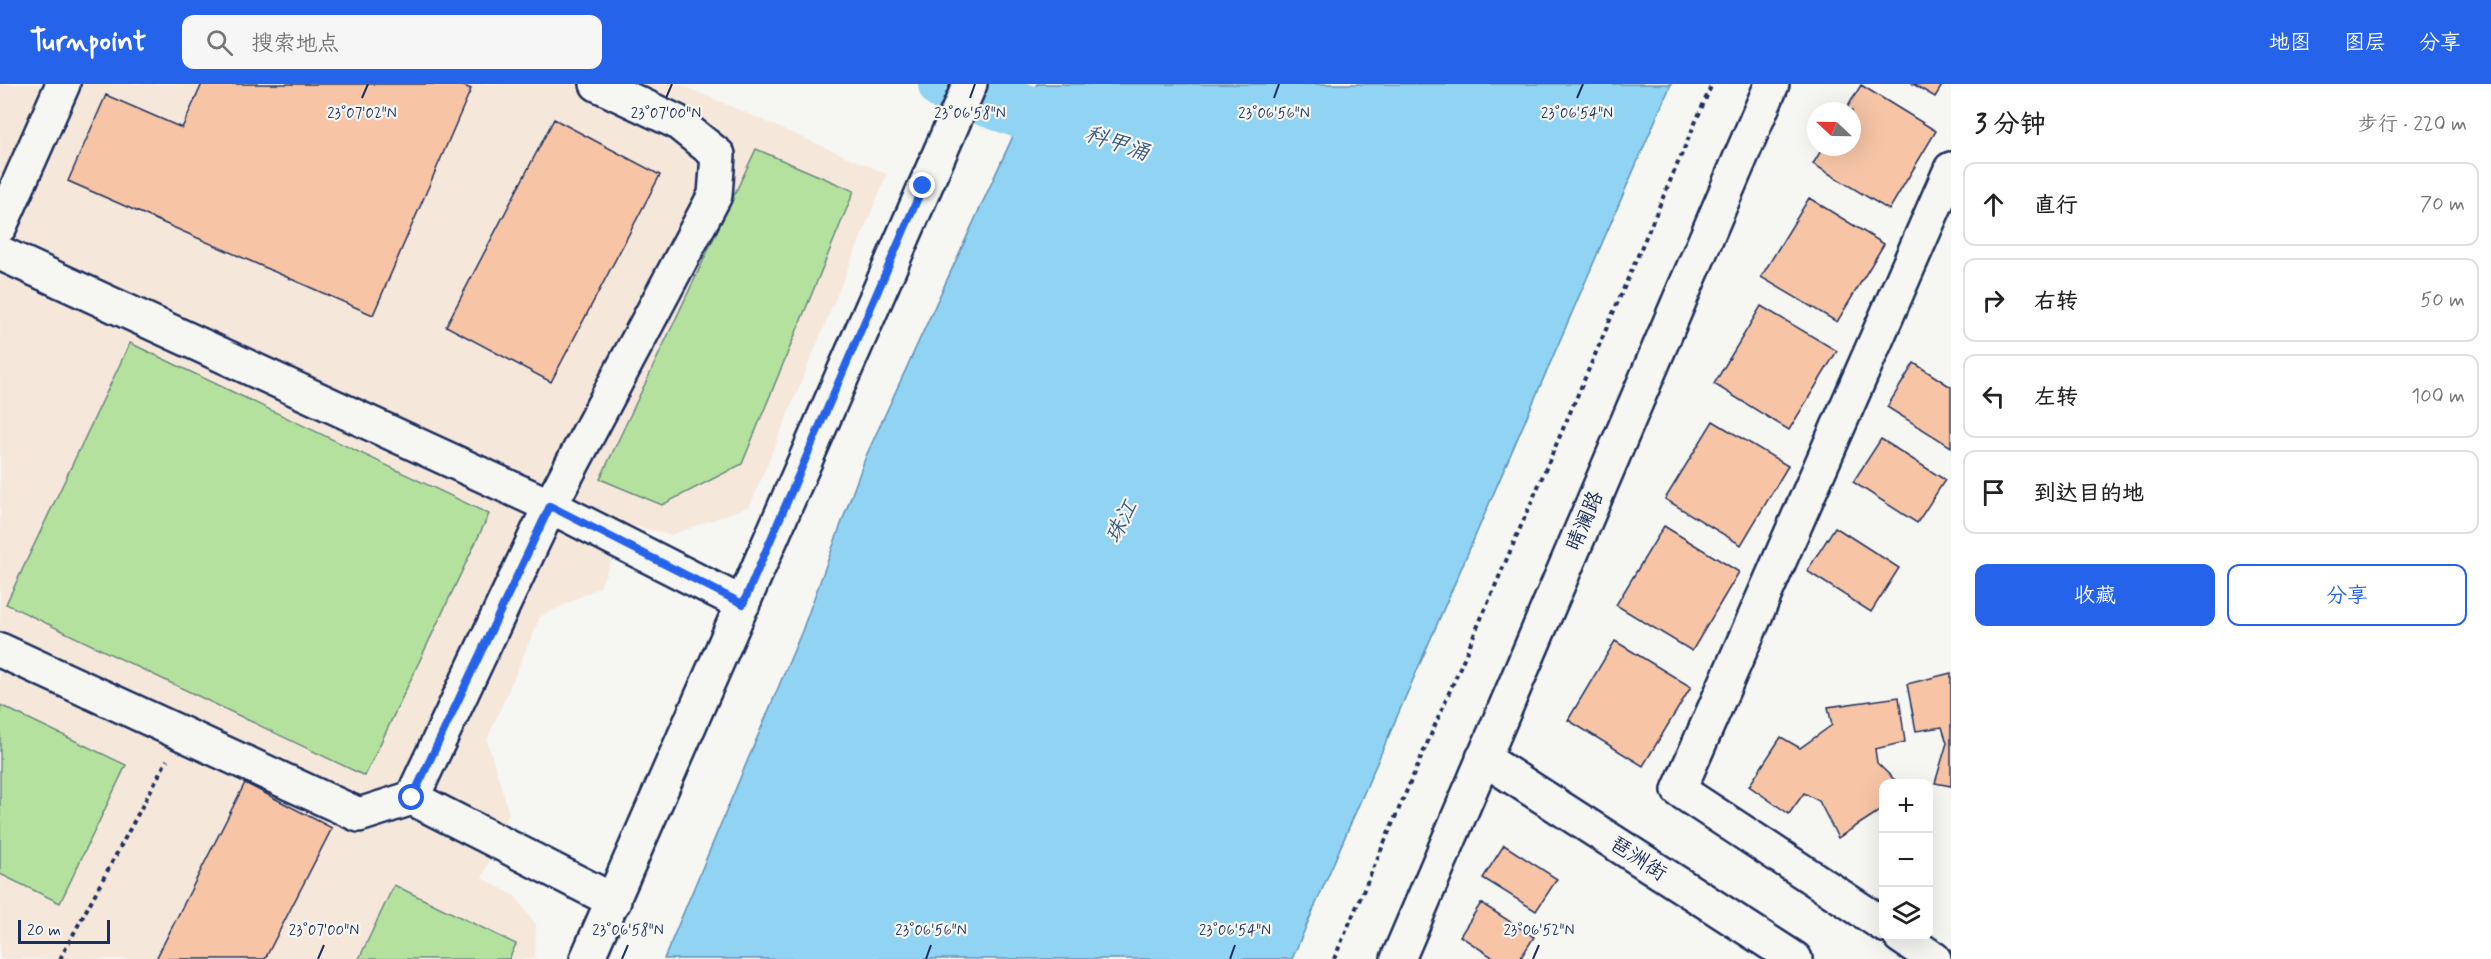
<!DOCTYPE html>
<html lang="zh">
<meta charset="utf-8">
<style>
:root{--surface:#fff;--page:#f6f6f6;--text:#222;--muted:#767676;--line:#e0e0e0;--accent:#2563eb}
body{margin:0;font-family:Mynerve,"LXGW WenKai TC",sans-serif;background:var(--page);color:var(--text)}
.controls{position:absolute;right:18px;bottom:18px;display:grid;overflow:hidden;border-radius:12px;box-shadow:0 6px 24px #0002}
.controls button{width:54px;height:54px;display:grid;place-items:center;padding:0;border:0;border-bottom:2px solid var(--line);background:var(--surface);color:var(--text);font:30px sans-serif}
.compass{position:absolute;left:1807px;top:18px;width:54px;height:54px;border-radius:50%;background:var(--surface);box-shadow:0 6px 24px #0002;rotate:292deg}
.scale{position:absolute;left:18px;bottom:15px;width:92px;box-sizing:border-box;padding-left:6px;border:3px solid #1b2f5e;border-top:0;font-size:16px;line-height:21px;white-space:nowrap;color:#1b2f5e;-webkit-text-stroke:4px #f6f6f2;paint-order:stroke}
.stop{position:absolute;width:18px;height:18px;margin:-14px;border:4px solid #2563eb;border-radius:50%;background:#fff}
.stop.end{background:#2563eb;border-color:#fff;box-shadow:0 2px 6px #0008}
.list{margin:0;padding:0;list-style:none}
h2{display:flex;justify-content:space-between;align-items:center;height:78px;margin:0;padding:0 24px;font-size:26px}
h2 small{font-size:20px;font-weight:400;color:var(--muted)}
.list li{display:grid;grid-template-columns:39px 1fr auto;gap:18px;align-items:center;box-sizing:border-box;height:84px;margin:0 12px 12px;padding:0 12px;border:2px solid var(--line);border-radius:12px}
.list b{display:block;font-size:22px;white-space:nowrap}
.list em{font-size:20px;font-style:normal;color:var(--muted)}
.actions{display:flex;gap:12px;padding:18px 24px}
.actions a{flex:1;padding:14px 0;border:2px solid var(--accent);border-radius:12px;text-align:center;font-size:21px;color:var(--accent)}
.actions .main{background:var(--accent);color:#fff}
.icon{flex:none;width:33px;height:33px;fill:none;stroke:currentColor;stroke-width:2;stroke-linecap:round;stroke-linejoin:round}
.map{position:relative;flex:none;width:1951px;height:875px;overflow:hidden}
header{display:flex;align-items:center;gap:36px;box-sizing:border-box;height:84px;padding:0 30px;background:var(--accent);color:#fff}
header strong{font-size:28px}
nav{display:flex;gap:33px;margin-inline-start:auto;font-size:21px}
.search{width:420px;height:54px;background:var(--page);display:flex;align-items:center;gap:15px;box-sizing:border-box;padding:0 21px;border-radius:12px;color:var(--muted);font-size:22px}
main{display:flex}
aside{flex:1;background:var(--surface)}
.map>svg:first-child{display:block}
.built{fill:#f6e7db}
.green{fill:#b5e19f;stroke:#68887e;stroke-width:1.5}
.water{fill:#90d3f2;stroke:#6191b7;stroke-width:1.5}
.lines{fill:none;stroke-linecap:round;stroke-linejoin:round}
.river{stroke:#90d3f2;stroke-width:56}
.building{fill:#f7c5a6;stroke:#1b2f5e;stroke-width:1.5}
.minor-casing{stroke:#1b2f5e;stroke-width:38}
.path{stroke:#1b2f5e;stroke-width:4;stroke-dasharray:4.5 4.5;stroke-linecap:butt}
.minor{stroke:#f6f6f2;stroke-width:33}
.route{stroke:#2563eb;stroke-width:8}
.ticks{fill:none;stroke:#1b2f5e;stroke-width:2}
.labels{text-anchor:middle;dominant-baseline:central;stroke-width:4.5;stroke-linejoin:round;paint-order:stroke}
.street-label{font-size:21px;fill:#1b2f5e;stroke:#f6f6f2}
.water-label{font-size:22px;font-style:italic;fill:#385883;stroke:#f6f6f2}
.ticks-label{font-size:15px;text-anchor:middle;fill:#1b2f5e;stroke:#f6f6f2;stroke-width:4.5;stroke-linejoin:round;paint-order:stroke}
</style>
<header>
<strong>Turnpoint</strong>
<div class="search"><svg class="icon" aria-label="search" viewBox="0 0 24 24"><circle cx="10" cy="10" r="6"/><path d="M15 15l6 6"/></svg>搜索地点</div>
<nav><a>地图</a><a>图层</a><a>分享</a></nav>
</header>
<main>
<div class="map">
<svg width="1951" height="875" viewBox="0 0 1951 875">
<rect width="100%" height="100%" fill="#f6f6f2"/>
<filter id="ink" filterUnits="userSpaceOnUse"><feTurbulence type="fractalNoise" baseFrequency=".0167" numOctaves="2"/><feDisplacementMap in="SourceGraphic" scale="12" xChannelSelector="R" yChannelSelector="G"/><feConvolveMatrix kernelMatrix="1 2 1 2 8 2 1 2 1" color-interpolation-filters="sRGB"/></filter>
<g filter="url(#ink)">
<path class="built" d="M0,0H679L887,90L750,422L671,451L627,440L600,503L540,533L487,656L509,729L482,794L515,812L536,841L535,875H0Z"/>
<path class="green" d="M756,65L854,107L742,380L662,421L600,395Z
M130,259L489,430L365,692L6,520Z
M0,621L126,681L60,819L0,790Z
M394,801L516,860L509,875H359Z"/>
<path class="water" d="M1037,0H1671L1292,875H664L802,547L866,372Z"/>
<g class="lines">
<path class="river" d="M946,0L1096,53"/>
</g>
<path class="building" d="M202,0H459L471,5L373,231L68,97L106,11L182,44Z
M1913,0H1943L1935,13Z
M1861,1L1936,47L1889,126L1813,80L1823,63H1852V27H1845Z
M554,35L660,91L551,298L446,242Z
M1809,114L1884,160L1837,238L1761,193Z
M1761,222L1837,267L1789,346L1714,300Z
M1914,279L1951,303V363L1887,323Z
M1713,337L1788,382L1741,461L1665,415Z
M1881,355L1945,396L1917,439L1853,398Z
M1664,442L1739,488L1692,567L1616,521Z
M1835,443L1899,484L1871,528L1807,487Z
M1615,557L1691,603L1643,682L1568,636Z
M1951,589V702L1935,699L1947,659L1942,643L1916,647L1907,600Z
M1899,613L1905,658L1875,665L1877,679L1899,700H1884V724L1838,754L1819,717L1804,709L1789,730L1749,702L1781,653L1800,664L1832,641L1828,623Z
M245,699L332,744L265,875H156Z
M1504,761L1557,795L1536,827L1483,794Z
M1481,819L1534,853L1520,875H1495L1460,852Z"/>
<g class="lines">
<defs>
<path id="minor" d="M0,142L63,0
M0,169L550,422L743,520
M0,566L359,731L412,714L550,422L715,111L718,71L677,38L597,0
M1483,674L1795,875
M412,714L614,817
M1884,841L1679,706L1951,85
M1900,852L1934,875
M587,875L970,0
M1398,875L1772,0"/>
</defs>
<use href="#minor" class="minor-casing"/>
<path class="path" d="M60,875L167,676
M1334,875L1712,0"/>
<use href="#minor" class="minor"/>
</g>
</g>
<g class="lines" filter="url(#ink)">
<path class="route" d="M412,714L550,422L743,520L923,102"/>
</g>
<path class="ticks" d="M362,14L368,0M666,14L672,0M970,14L975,0M1274,14L1279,0M1577,14L1583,0M318,875L324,861M622,875L628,861M926,875L931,861M1230,875L1235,861M1533,875L1539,861"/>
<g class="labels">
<g class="street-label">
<text transform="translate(1585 437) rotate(-67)">晴澜路</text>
<text transform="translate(1638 775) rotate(33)">琶洲街</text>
</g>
<g class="water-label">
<text transform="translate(1117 60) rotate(19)">科甲涌</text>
<text transform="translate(1122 438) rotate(-62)">珠江</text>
</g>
</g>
<g class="ticks-label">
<text x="362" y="34">23°07'02"N</text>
<text x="666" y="34">23°07'00"N</text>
<text x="970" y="34">23°06'58"N</text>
<text x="1274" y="34">23°06'56"N</text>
<text x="1577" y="34">23°06'54"N</text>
<text x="324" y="851">23°07'00"N</text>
<text x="628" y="851">23°06'58"N</text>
<text x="931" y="851">23°06'56"N</text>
<text x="1235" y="851">23°06'54"N</text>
<text x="1539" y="851">23°06'52"N</text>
</g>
</svg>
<div class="controls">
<button>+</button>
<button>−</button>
<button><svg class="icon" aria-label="layers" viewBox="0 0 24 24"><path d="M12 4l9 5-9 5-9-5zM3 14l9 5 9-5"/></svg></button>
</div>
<svg class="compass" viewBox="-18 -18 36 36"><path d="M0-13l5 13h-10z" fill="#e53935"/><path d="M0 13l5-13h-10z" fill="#767676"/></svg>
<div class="scale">20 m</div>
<div class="stop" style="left:412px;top:714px"></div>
<div class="stop end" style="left:923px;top:102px"></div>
</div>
<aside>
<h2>3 分钟<small>步行 · 220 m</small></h2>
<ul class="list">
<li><svg class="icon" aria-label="ahead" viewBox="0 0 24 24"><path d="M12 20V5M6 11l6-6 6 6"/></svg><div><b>直行</b></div><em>70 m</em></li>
<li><svg class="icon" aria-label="right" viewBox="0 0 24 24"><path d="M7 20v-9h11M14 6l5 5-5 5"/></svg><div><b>右转</b></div><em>50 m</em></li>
<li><svg class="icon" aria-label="left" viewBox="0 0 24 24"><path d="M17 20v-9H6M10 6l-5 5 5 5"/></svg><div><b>左转</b></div><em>100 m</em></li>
<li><svg class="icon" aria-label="arrive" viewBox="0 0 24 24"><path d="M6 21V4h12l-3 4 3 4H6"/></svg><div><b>到达目的地</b></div></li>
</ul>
<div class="actions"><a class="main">收藏</a><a>分享</a></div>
</aside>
</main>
